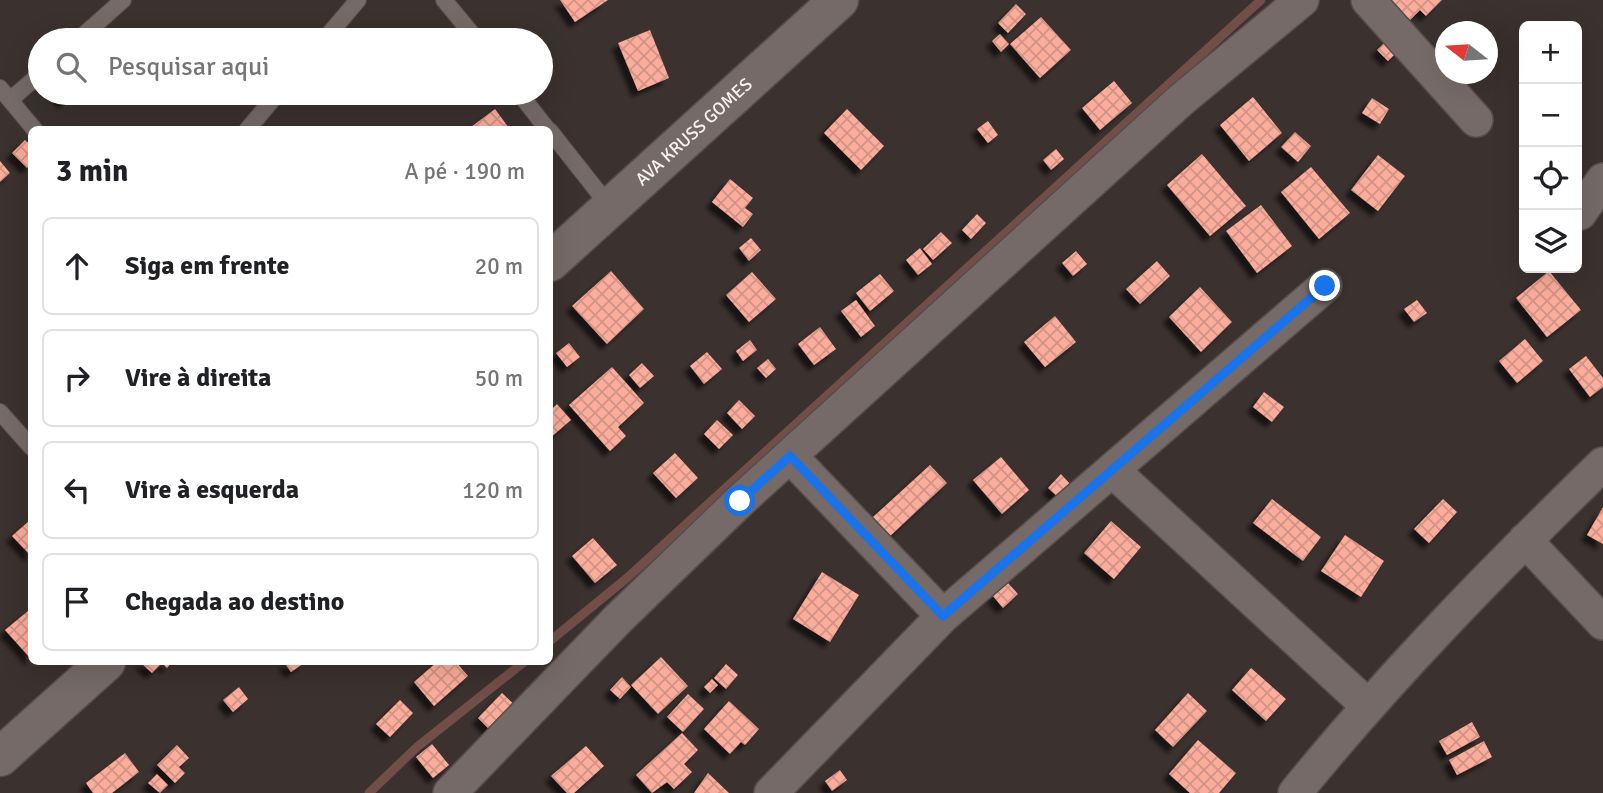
<!DOCTYPE html>
<html lang="pt">
<meta charset="utf-8">
<style>
:root{--surface:#fff;--page:#f2f2f2;--text:#202124;--muted:#757577;--line:#e0e0e0}
body{margin:0;font-family:Signika,sans-serif;background:var(--page);color:var(--text)}
.controls{position:absolute;right:21px;top:21px;display:grid;overflow:hidden;border-radius:10px;box-shadow:0 7px 28px #0002}
.controls button{width:63px;height:63px;display:grid;place-items:center;padding:0;border:0;border-bottom:2px solid var(--line);background:var(--surface);color:var(--text);font:35px sans-serif}
.compass{position:absolute;left:1435px;top:21px;width:63px;height:63px;border-radius:50%;background:var(--surface);box-shadow:0 7px 28px #0002;rotate:287deg}
.stop{position:absolute;width:21px;height:21px;margin:-16px;border:5px solid #1a73e8;border-radius:50%;background:#fff}
.stop.end{background:#1a73e8;border-color:#fff;box-shadow:0 2px 7px #0008}
.list{margin:0;padding:0;list-style:none}
h2{display:flex;justify-content:space-between;align-items:center;height:91px;margin:0;padding:0 28px;font-size:30px}
h2 small{font-size:23px;font-weight:400;color:var(--muted)}
.list li{display:grid;grid-template-columns:46px 1fr auto;gap:21px;align-items:center;box-sizing:border-box;height:98px;margin:0 14px 14px;padding:0 14px;border:2px solid var(--line);border-radius:10px}
.list b{display:block;font-size:26px;white-space:nowrap}
.list em{font-size:23px;font-style:normal;color:var(--muted)}
.icon{flex:none;width:38px;height:38px;fill:none;stroke:currentColor;stroke-width:2;stroke-linecap:round;stroke-linejoin:round}
.map{position:relative;flex:none;width:1603px;height:793px;overflow:hidden}
.search{position:absolute;background:var(--surface);box-shadow:0 7px 28px #0002;left:28px;top:28px;width:525px;height:77px;display:flex;align-items:center;gap:18px;box-sizing:border-box;padding:0 24px;border-radius:38px;color:var(--muted);font-size:26px}
.panel{position:absolute;background:var(--surface);box-shadow:0 7px 28px #0002;left:28px;top:126px;width:525px;height:539px;border-radius:10px}
.map>svg:first-child{display:block}
.lines{fill:none;stroke-linecap:round;stroke-linejoin:round}
.stream{stroke:#724e49;stroke-width:9}
.building{fill:url(#building-cross-hatch);filter:url(#shadow)}
.service-casing{stroke:#564d4b;stroke-width:18}
.minor-casing{stroke:#564d4b;stroke-width:36}
.tertiary-casing{stroke:#564d4b;stroke-width:41}
.service{stroke:#756a67;stroke-width:16}
.minor{stroke:#756a67;stroke-width:33}
.tertiary{stroke:#756a67;stroke-width:38}
.route{stroke:#1a73e8;stroke-width:9}
.labels{text-anchor:middle;dominant-baseline:central;stroke-width:7;stroke-linejoin:round;paint-order:stroke}
.street-label{font-size:18px;fill:#f9f2f0;stroke:#1f1a19}
</style>
<div class="map">
<svg width="1603" height="793" viewBox="0 0 1603 793">
<defs>
<pattern id="building-cross-hatch" width="8" height="8" patternUnits="userSpaceOnUse" patternTransform="scale(1.75)"><rect width="8" height="8" fill="#fcac9a"/><path d="M0 0l8 8M0 8l8-8" fill="none" stroke="#d09386"/></pattern>
<filter id="shadow"><feDropShadow dx="-6" dy="6" stdDeviation="2" flood-color="#0009"/></filter>
</defs>
<rect width="100%" height="100%" fill="#3b312f"/>
<g class="lines">
<path class="stream" d="M550,641L627,578L1261,0
M369,793L417,747L524,662"/>
</g>
<path class="building" d="M560,0H608L575,22Z
M1390,0H1442L1426,16L1420,10L1410,20Z
M1016,4L1026,14L1008,33L998,23Z
M1041,17L1071,50L1040,78L1010,44Z
M650,30L669,78L638,91L618,43Z
M1000,34L1009,44L1001,52L992,41Z
M1390,37L1401,48L1388,61L1377,50Z
M1114,81L1132,103L1100,130L1082,108Z
M55,93H75L64,103Z
M1253,97L1282,133L1249,161L1220,125Z
M1372,98L1389,109L1380,124L1362,113Z
M495,109L509,128L467,130Z
M847,109L884,146L861,170L824,133Z
M988,121L998,135L988,143L977,129Z
M1295,132L1311,146L1298,162L1281,147Z
M25,140L32,146V164L27,168L12,153Z
M1056,149L1064,159L1051,170L1043,160Z
M1202,154L1246,206L1210,236L1167,185Z
M1378,155L1405,176L1378,211L1351,190Z
M0,161L10,173L0,182Z
M1311,167L1350,213L1319,239L1281,192Z
M730,179L753,198L745,208L753,214L743,227L712,202Z
M1261,205L1292,246L1257,273L1226,231Z
M977,214L986,223L971,239L962,230Z
M941,232L952,243L933,260L923,249Z
M751,238L761,250L749,261L739,248Z
M920,248L932,264L918,275L906,260Z
M1076,251L1087,264L1073,276L1062,263Z
M1157,261L1170,276L1140,304L1126,289Z
M611,271L644,309L607,344L572,306Z
M1549,271L1581,310L1547,337L1516,298Z
M752,272L776,299L749,322L726,295Z
M880,274L894,291L870,311L856,293Z
M1200,287L1232,322L1201,352L1169,317Z
M856,300L875,326L861,337L841,311Z
M1417,300L1427,313L1414,322L1404,309Z
M1055,316L1076,342L1045,367L1024,342Z
M820,327L836,349L814,365L798,344Z
M1525,339L1543,361L1517,383L1499,361Z
M750,340L757,350L743,361L736,351Z
M569,343L580,357L567,367L556,353Z
M707,352L722,369L704,384L690,366Z
M1586,356L1603,378V387L1590,397L1569,369Z
M768,359L776,369L766,378L757,368Z
M642,363L654,376L640,388L629,375Z
M612,367L644,403L618,427L626,436L610,451L569,405Z
M1264,392L1284,407L1272,422L1253,407Z
M739,400L755,416L742,429L727,413Z
M557,404L571,420L550,438V411Z
M717,420L733,435L719,449L704,434Z
M675,453L698,478L676,498L653,473Z
M1001,457L1029,490L1002,514L973,480Z
M930,465L947,483L889,537L872,518Z
M1061,474L1072,486L1060,499L1048,488Z
M1272,499L1321,537L1303,561L1253,523Z
M1443,499L1457,512L1429,543L1414,529Z
M1603,507V544L1587,535Z
M29,521L32,524V557L12,536Z
M1111,521L1141,547L1114,579L1084,553Z
M1345,535L1384,561L1361,597L1321,571Z
M593,538L617,565L595,583L572,556Z
M822,572L859,595L830,642L793,619Z
M1008,583L1018,594L1003,608L993,596Z
M28,611L32,614V660L5,630Z
M661,657L688,686L658,714L631,685Z
M140,662H172L167,668L162,663L152,673Z
M284,662H306L291,672Z
M437,662H456L468,676L434,706L414,682Z
M726,664L738,675L726,689L714,678Z
M1251,668L1286,699L1266,721L1232,690Z
M622,677L631,687L620,699L610,690Z
M712,679L718,685L710,693L704,687Z
M239,687L248,699L233,712L223,700Z
M502,693L517,707L492,732L478,718Z
M1188,693L1207,711L1173,747L1155,730Z
M688,694L704,709L683,732L667,717Z
M400,700L413,713L390,737L376,724Z
M729,701L759,729L745,745L741,742L730,754L704,729Z
M1472,722L1480,737L1447,755L1439,741Z
M682,733L698,750L684,764L692,772L674,789L667,782L652,793L636,775Z
M1198,740L1236,773L1219,793H1190L1169,774Z
M1484,741L1492,757L1457,775L1449,760Z
M432,744L449,765L433,778L416,757Z
M177,745L189,758L179,767L185,773L175,783L157,765Z
M586,746L604,766L574,793H567L551,776Z
M125,753L139,772L112,793H93L86,783Z
M840,770L847,780L832,791L825,781Z
M708,773L729,793H694Z
M157,774L168,785L160,793L148,783Z"/>
<g class="lines">
<defs>
<path id="service" d="M444,0L477,40
M78,40L123,0
M324,40L358,0
M0,88L35,130
M519,93L548,130
M10,100L40,74
M247,130L278,93
M550,131L610,207
M0,412L32,448"/>
<path id="minor" d="M1368,0L1476,120
M1580,213L1603,180
M790,456L943,616
M1112,470L1367,705
M1525,540L1603,623
M450,793L618,619L740,501L1181,100L1302,0
M771,793L943,616L1325,286
M1295,793C1390,676 1495,569 1603,464"/>
<g id="tertiary">
<path id="s1" d="M550,262L839,0"/>
<path d="M0,757L106,662"/>
</g>
</defs>
<use href="#service" class="service-casing"/>
<use href="#minor" class="minor-casing"/>
<use href="#tertiary" class="tertiary-casing"/>
<use href="#service" class="service"/>
<use href="#minor" class="minor"/>
<use href="#tertiary" class="tertiary"/>
</g>
<g class="lines">
<path class="route" d="M740,501L790,456L943,616L1325,286"/>
</g>
<g class="labels">
<g class="street-label">
<text stroke="none"><textPath href="#s1" startOffset="194">AVA KRUSS GOMES</textPath></text>
</g>
</g>
</svg>
<div class="controls">
<button>+</button>
<button>−</button>
<button><svg class="icon" aria-label="locate" viewBox="0 0 24 24"><circle cx="12" cy="12" r="6"/><path d="M12 2v4M12 18v4M2 12h4M18 12h4"/></svg></button>
<button><svg class="icon" aria-label="layers" viewBox="0 0 24 24"><path d="M12 4l9 5-9 5-9-5zM3 14l9 5 9-5"/></svg></button>
</div>
<svg class="compass" viewBox="-18 -18 36 36"><path d="M0-13l5 13h-10z" fill="#e53935"/><path d="M0 13l5-13h-10z" fill="#757577"/></svg>
<div class="stop" style="left:740px;top:501px"></div>
<div class="stop end" style="left:1325px;top:286px"></div>
<div class="search"><svg class="icon" aria-label="search" viewBox="0 0 24 24"><circle cx="10" cy="10" r="6"/><path d="M15 15l6 6"/></svg>Pesquisar aqui</div>
<section class="panel">
<h2>3 min<small>A pé · 190 m</small></h2>
<ul class="list">
<li><svg class="icon" aria-label="ahead" viewBox="0 0 24 24"><path d="M12 20V5M6 11l6-6 6 6"/></svg><div><b>Siga em frente</b></div><em>20 m</em></li>
<li><svg class="icon" aria-label="right" viewBox="0 0 24 24"><path d="M7 20v-9h11M14 6l5 5-5 5"/></svg><div><b>Vire à direita</b></div><em>50 m</em></li>
<li><svg class="icon" aria-label="left" viewBox="0 0 24 24"><path d="M17 20v-9H6M10 6l-5 5 5 5"/></svg><div><b>Vire à esquerda</b></div><em>120 m</em></li>
<li><svg class="icon" aria-label="arrive" viewBox="0 0 24 24"><path d="M6 21V4h12l-3 4 3 4H6"/></svg><div><b>Chegada ao destino</b></div></li>
</ul>
</section>
</div>
